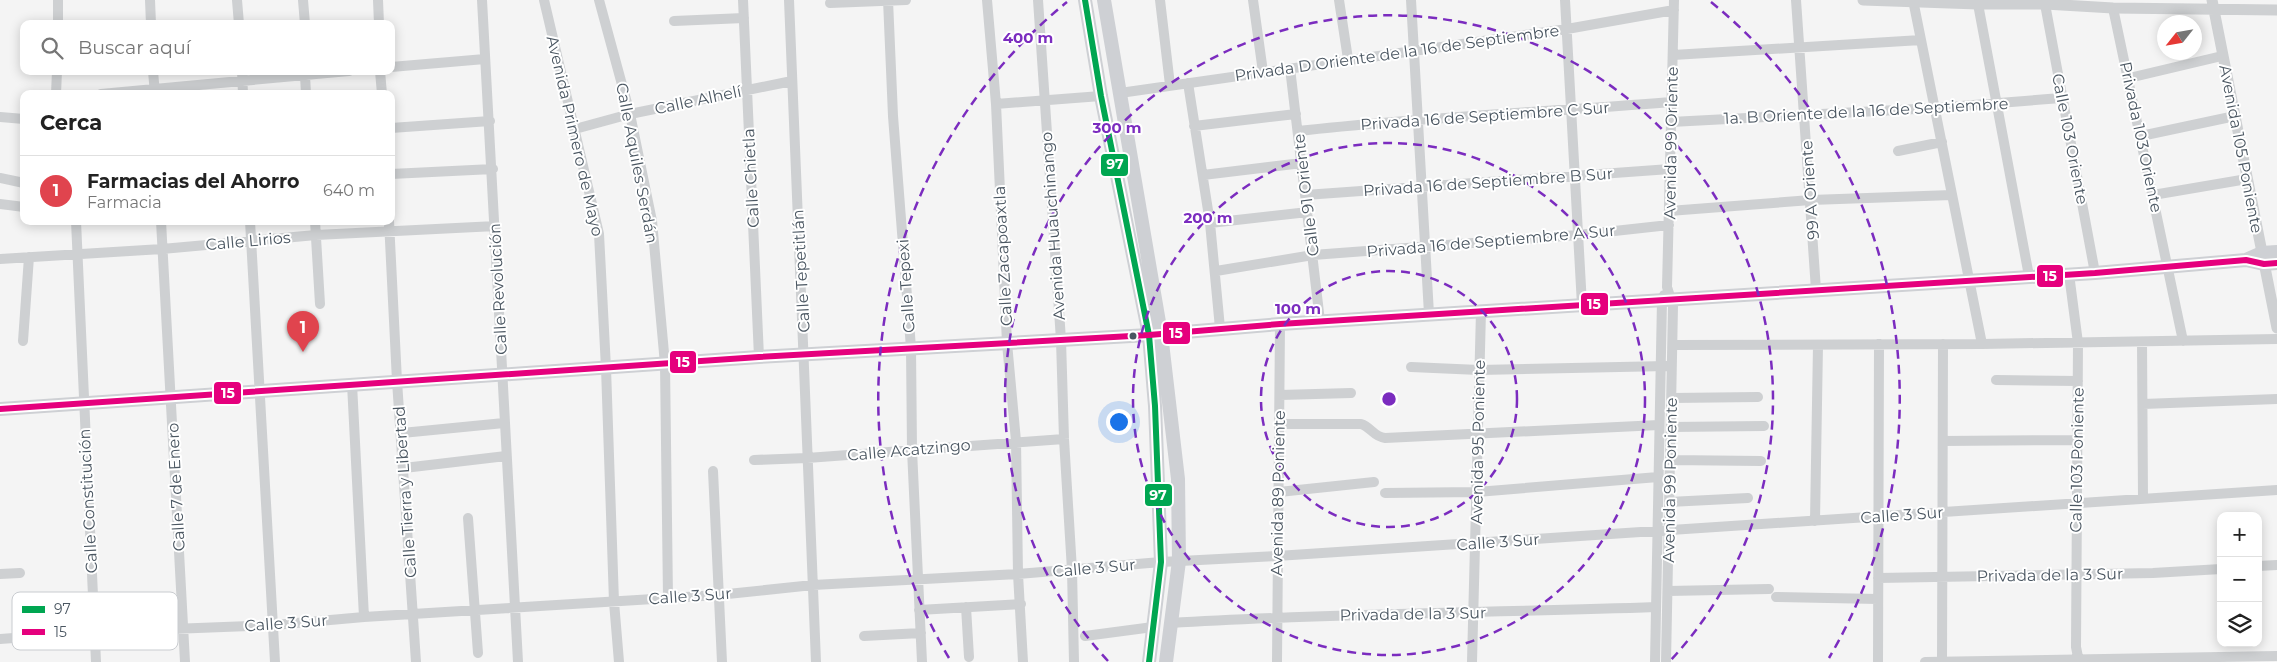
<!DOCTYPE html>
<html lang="es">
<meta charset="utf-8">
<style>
:root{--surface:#fff;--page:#f6f6f6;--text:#222;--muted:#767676;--line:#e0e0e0;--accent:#868d94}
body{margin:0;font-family:Montserrat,sans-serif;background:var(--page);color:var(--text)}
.controls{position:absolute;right:15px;bottom:15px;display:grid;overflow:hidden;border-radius:10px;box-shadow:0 2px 12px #0003}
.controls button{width:45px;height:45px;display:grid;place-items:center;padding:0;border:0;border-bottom:1px solid var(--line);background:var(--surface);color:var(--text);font:25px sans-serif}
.compass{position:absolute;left:2157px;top:15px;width:45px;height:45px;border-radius:50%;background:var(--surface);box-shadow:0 2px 12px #0003;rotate:239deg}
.you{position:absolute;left:1118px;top:421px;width:18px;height:18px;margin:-12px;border:4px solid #fff;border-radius:50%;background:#1a73e8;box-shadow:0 0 0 8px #1a73e833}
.badge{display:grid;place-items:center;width:32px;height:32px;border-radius:50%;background:var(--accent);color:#fff;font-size:16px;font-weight:700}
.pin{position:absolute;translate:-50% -41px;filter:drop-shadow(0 1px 2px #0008)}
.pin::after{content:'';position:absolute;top:26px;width:18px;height:15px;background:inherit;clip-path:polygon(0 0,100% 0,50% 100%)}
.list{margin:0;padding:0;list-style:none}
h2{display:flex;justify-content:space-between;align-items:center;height:65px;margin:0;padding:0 20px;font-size:21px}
h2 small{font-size:16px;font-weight:400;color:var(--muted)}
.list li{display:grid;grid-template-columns:32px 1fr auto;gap:15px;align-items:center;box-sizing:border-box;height:70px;padding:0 20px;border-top:1px solid var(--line)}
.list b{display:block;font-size:19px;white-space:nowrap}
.list p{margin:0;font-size:16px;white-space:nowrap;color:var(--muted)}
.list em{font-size:16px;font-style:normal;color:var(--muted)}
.icon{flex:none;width:28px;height:28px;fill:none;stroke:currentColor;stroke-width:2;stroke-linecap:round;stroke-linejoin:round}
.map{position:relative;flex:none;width:2277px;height:662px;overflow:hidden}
.search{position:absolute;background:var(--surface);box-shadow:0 2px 12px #0003;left:20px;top:20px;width:375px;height:55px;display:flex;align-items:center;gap:12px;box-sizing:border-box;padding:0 18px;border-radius:10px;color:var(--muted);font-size:19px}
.panel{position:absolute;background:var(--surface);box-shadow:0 2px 12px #0003;left:20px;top:90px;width:375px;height:135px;border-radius:10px}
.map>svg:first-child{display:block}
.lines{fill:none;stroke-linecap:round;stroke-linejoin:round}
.minor{stroke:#ced0d2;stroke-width:10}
.tertiary{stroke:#ced0d2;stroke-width:11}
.secondary{stroke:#ced0d4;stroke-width:14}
.bus-1-casing{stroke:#fff;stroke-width:10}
.bus-2-casing{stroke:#fff;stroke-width:10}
.bus-1{stroke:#00a651;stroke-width:6}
.bus-2{stroke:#e5007d;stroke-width:6}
.ring{fill:none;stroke:#7b2cbf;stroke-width:2.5;stroke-dasharray:9 6}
.bus-dot{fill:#4a5661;stroke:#fff;stroke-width:2}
.labels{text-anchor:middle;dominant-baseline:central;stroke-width:4;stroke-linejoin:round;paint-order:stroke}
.street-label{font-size:16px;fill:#4a5661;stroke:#fff}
.key{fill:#fff;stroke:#c9ccd0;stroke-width:1}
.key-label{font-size:14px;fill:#4a5661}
.centre{fill:#7b2cbf;stroke:#fff;stroke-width:2.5}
.ring-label{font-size:15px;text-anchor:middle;font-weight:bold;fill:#7b2cbf;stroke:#fff;stroke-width:4;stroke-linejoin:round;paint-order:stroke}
.line-badge{stroke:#fff;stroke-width:2}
.badge-label{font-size:14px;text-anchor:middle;font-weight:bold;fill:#fff}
</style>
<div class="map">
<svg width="2277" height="662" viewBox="0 0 2277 662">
<rect width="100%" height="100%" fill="#f4f4f4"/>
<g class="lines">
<path class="minor" d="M150,0L151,24
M237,0L239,24
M303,0L305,24
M378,0L379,24
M482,0L518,662
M544,0L599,234L606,368L614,602L619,662
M599,0L630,114L652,221L665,364L668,598
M743,0L759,357
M789,0L816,662
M888,0L893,116L911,348L912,450L922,662
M987,0L996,104L1007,343L1016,441L1018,574L1023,662
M1038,0L1061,340L1064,439L1072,570L1074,662
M1160,0L1170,85
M1253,0L1263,72
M1339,0L1348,59
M1411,0L1429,314
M1565,0L1582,305
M1796,0L1816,290
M1913,0L1982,344
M830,3L906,0
M1978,4L2029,276
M2045,4L2095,273
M2113,8L2183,341
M674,21L744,18
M58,24V0
M1673,55L1921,40
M391,67L485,59
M1290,68L1320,321
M153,71L155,94
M242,71L243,94
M380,71L382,94
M305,75L306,94
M2129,78L2222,56
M1188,83L1210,223L1220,328
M1120,93L1567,29L1674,10
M56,94L57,71
M101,94L349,71
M996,104L1101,96
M0,117L24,119
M1671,122L1935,108L2061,98
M1194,126L1296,114
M391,128L490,121
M575,129L630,114L792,81
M1298,131C1422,117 1547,112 1671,102
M2141,136L2235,116
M1898,151L1942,142
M391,174L493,169
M1203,175L1302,163
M0,178L24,183
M1305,195L1670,169
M2153,195L2247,179
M0,204L24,207
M1669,211L1811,200L1952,195
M76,221L96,662
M161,221L185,662
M250,221L275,662
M315,221L320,304
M389,221L397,381L416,662
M1210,223L1308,212
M0,259L162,249L316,235L496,226
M1216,271L1313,255L1578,235L1669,225
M2069,274L2078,343L2076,647L2079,662
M23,341L29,257
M2142,342L2143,499
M1673,345L1982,344L2277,339
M1411,367L1479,370L1667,366
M1996,380L2078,381
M352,384L364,617
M1280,395L1351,393
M1672,398L1758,397
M2143,404L2277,399
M1279,424H1361C1371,427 1374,437 1385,438L1659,425
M1671,427L1764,426
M402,433L504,423
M1943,441L2078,440
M754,460L807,458L1064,439
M1670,460L1761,461
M404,468L506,456
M713,471L722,662
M1279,492L1374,482
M1385,493L1477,492L1658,477
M1669,502L1748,498
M468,518L478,653
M1815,521L1818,345
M2258,566L2277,565
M0,574L20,573
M1878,578L2153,573L2221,569
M1668,591L1769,589
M1776,597L1878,599
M966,607L969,657
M919,610L1021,604
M1171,623C1332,613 1494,613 1656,607
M864,636L921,633
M1085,636L1153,627
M0,639L94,632L274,625L364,617L718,595L813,585L1018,574L1161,562L1277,556L2277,490
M1277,662L1280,324
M1472,662L1481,311
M1655,662L1662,300L1664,295
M1666,662L1673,306L1667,287L1674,0
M1878,662L1879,344
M1925,662L2277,656
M1942,662L1943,344"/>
<path class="tertiary" d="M1863,0L1978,4H2045L2113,8L2277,10
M2212,0L2277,328"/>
<path class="secondary" d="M1085,0L1101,96L1149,335L1155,406L1161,562L1149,662
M1104,0L1161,334L1178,479L1179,561L1166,662
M2246,260L2262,253L2277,252
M0,409L759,357L1149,335L1280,324L2095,273L2246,260L2264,264L2277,263"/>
<defs>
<path id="bus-1" d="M1085,0L1101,96L1149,335L1155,406L1161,562L1149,662"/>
<path id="bus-2" d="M0,409L759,357L1149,335L1280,324L2095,273L2246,260L2264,264L2277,263"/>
</defs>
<use href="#bus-1" class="bus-1-casing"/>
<use href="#bus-2" class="bus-2-casing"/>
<use href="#bus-1" class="bus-1"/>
<use href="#bus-2" class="bus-2"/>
</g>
<g class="ring">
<circle cx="1389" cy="399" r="128"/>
<circle cx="1389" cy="399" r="256"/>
<path d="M1108 661A384 384 0 1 1 1670 661"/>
<path d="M949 658A511 511 0 0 1 1067 2M1711 2A511 511 0 0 1 1829 658"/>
</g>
<circle class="bus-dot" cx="1133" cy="336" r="4.5"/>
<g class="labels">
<g class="street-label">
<text transform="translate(1397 53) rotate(-8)">Privada D Oriente de la 16 de Septiembre</text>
<text transform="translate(698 100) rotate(-12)">Calle Alhelí</text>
<text transform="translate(1866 111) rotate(-3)">1a. B Oriente de la 16 de Septiembre</text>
<text transform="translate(1485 116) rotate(-4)">Privada 16 de Septiembre C Sur</text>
<text transform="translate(575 136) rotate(77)">Avenida Primero de Mayo</text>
<text transform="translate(2141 137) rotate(78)">Privada 103 Oriente</text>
<text transform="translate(2070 139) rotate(79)">Calle 103 Oriente</text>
<text transform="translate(1671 143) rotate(-89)">Avenida 99 Oriente</text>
<text transform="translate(2241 149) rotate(79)">Avenida 105 Poniente</text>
<text transform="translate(637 163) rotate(79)">Calle Aquiles Serdán</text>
<text transform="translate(751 178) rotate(-93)">Calle Chietla</text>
<text transform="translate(1488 182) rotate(-4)">Privada 16 de Septiembre B Sur</text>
<text transform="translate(1810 190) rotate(-94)">99 A Oriente</text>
<text transform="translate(1306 195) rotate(-97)">Calle 91 Oriente</text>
<text transform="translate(1053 226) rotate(-94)">Avenida Huauchinango</text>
<text transform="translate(248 241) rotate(-5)">Calle Lirios</text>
<text transform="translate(1491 241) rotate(-5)">Privada 16 de Septiembre A Sur</text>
<text transform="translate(1003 256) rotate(-93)">Calle Zacapoaxtla</text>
<text transform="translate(801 271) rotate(-93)">Calle Tepetitlán</text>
<text transform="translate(906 286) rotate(-94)">Calle Tepexi</text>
<text transform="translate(498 289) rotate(-93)">Calle Revolución</text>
<text transform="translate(1478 442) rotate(-89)">Avenida 95 Poniente</text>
<text transform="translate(909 450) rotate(-5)">Calle Acatzingo</text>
<text transform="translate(2077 460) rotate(-89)">Calle 103 Poniente</text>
<text transform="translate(1670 480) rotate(-89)">Avenida 99 Poniente</text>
<text transform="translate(176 487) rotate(-93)">Calle 7 de Enero</text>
<text transform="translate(405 492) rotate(-94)">Calle Tierra y Libertad</text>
<text transform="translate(1278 493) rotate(-89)">Avenida 89 Poniente</text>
<text transform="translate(88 501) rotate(-93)">Calle Constitución</text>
<text transform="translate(1902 515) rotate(-4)">Calle 3 Sur</text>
<text transform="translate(1498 542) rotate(-4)">Calle 3 Sur</text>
<text transform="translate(1094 568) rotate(-5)">Calle 3 Sur</text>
<text transform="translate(2050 575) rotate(-1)">Privada de la 3 Sur</text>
<text transform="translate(690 596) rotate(-4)">Calle 3 Sur</text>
<text transform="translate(1413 614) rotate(-1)">Privada de la 3 Sur</text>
<text transform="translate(286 623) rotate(-4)">Calle 3 Sur</text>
</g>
</g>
<rect x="12" y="592" width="166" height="58" rx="8" class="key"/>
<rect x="22" y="606" width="23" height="7" fill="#00a651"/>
<rect x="22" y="629" width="23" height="6" fill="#e5007d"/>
<g class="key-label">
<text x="54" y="614">97</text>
<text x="54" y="637">15</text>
</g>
<circle cx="1389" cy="399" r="8" class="centre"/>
<g class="ring-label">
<text x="1028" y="43">400 m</text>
<text x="1117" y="133">300 m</text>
<text x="1208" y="223">200 m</text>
<text x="1298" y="314">100 m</text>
</g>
<g class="line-badge">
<rect x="1100" y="153" width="29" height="24" rx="5" fill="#00a651"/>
<rect x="2036" y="264" width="28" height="24" rx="5" fill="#e5007d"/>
<rect x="1580" y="292" width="29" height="24" rx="5" fill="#e5007d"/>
<rect x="1162" y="321" width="29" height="24" rx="5" fill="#e5007d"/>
<rect x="669" y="350" width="28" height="24" rx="5" fill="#e5007d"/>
<rect x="213" y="381" width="29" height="24" rx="5" fill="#e5007d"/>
<rect x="1144" y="483" width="29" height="24" rx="5" fill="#00a651"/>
</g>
<g class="badge-label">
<text x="1115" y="169">97</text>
<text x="2050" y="281">15</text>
<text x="1594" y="309">15</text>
<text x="1176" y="338">15</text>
<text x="683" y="367">15</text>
<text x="228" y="398">15</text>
<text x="1158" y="500">97</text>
</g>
</svg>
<div class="controls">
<button>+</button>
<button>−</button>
<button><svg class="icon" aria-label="layers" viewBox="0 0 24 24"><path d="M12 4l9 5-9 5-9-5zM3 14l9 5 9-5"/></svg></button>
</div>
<svg class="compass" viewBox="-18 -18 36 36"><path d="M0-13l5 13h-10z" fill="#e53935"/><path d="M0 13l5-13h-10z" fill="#767676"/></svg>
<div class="you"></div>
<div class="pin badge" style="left:303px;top:352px;background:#e0444e">1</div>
<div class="search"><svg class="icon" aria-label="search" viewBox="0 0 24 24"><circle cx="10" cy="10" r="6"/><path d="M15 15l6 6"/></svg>Buscar aquí</div>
<section class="panel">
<h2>Cerca<small></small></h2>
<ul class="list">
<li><span class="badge" style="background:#e0444e">1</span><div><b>Farmacias del Ahorro</b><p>Farmacia</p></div><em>640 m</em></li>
</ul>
</section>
</div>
